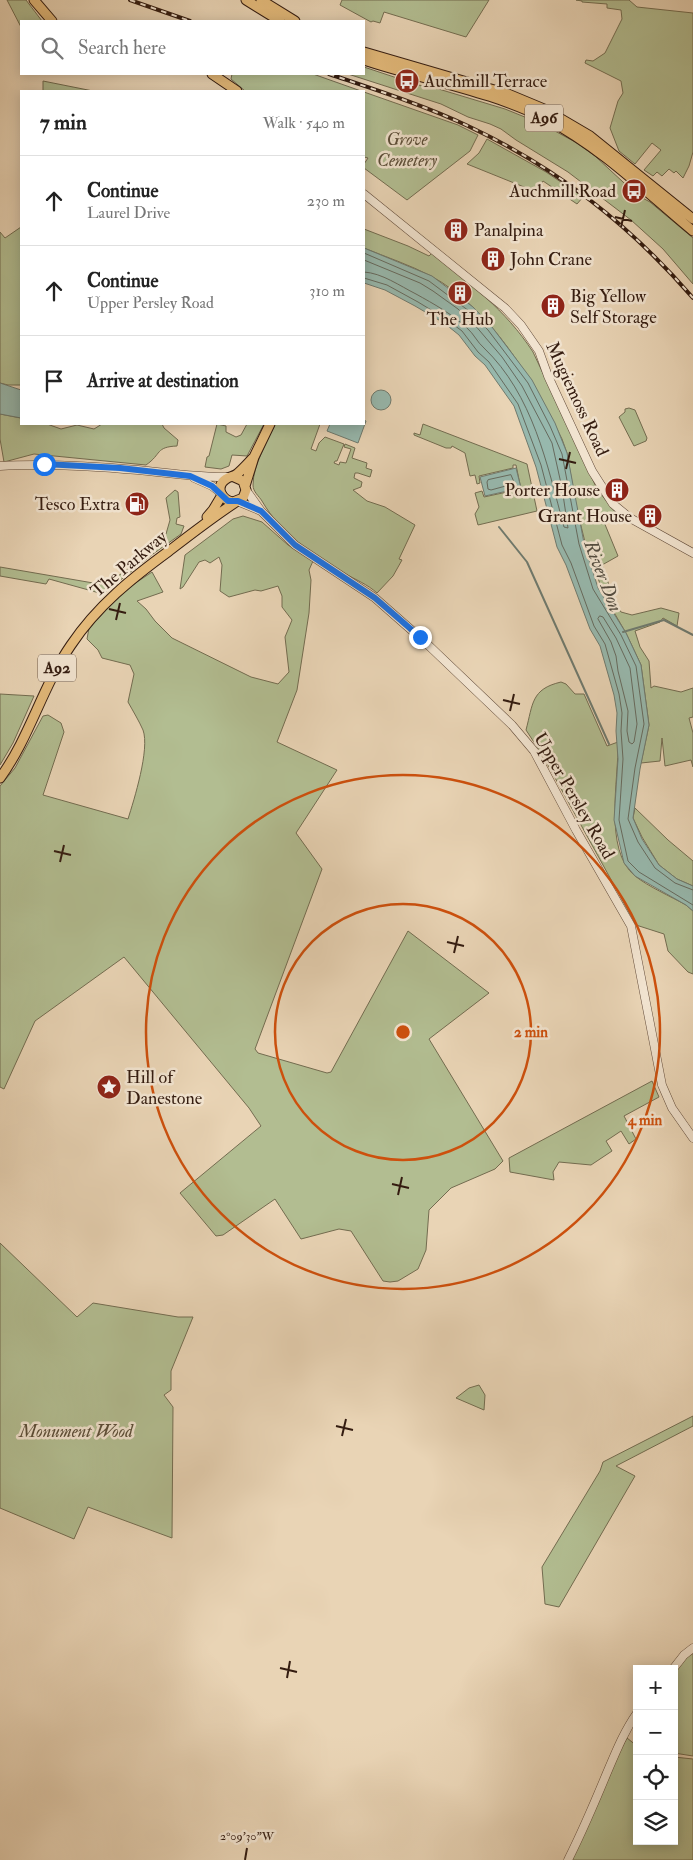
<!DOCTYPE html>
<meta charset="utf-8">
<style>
:root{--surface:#fff;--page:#f6f6f6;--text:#222;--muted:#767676;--line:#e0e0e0}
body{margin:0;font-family:"IM FELL Double Pica",serif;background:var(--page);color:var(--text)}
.controls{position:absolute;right:15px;bottom:15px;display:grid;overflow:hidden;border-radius:0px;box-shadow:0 2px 12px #0003}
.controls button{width:45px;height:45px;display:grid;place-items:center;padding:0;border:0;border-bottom:1px solid var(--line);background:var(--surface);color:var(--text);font:25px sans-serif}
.stop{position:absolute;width:15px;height:15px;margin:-11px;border:4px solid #1a73e8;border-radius:50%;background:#fff}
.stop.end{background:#1a73e8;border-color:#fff;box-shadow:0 1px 5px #0008}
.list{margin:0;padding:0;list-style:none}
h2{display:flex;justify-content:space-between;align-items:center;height:65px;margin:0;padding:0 20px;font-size:21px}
h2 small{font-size:16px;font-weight:400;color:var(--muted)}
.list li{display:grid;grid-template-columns:32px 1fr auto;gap:15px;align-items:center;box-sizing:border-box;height:90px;padding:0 20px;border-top:1px solid var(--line)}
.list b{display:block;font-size:19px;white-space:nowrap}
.list p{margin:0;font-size:16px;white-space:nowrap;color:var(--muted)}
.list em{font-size:16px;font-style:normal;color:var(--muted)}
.icon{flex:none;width:28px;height:28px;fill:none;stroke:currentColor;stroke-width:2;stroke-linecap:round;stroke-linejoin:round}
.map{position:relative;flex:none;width:693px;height:1860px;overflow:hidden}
.search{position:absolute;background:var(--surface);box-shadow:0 2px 12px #0003;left:20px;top:20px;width:345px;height:55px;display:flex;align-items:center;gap:12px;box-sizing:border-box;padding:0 18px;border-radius:0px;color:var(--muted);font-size:19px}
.panel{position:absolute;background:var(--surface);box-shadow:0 2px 12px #0003;left:20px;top:90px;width:345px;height:335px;border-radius:0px}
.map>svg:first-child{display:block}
.green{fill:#b2bd91;stroke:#736c50}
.water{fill:#97b8ad;stroke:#6f7a6e}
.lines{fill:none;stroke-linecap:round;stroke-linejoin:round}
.shore{stroke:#666a5e;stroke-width:1}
.stream{stroke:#6f7a6e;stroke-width:2}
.tertiary-casing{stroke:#614a39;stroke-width:9}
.primary-casing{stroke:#341c10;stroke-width:11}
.tertiary{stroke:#f1e3cf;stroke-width:8}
.primary{stroke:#e4ba7a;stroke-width:9}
.rail-casing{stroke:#341c10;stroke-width:4}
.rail{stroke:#f1e3cf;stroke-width:2;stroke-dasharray:5.5;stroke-linecap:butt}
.route{stroke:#1a73e8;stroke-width:6}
.ticks{fill:none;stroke:#341c10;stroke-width:2}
.ring{fill:none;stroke:#cd500d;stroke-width:2.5}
.labels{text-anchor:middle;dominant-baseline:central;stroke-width:5;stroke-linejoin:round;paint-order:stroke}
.shield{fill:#f1e3cf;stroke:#6d5849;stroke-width:1}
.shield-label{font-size:16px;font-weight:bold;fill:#341c10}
.poi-label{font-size:18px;fill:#341c10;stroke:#f1e3cf;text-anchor:start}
.park-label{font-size:18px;font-style:italic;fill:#5a4c37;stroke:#f1e3cf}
.street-label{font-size:18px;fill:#341c10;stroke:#f1e3cf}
.water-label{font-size:19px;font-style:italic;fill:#524b3f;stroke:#f1e3cf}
.ticks-label{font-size:12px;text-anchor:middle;fill:#341c10;stroke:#f1e3cf;stroke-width:5;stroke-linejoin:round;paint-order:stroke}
.centre{fill:#cd500d;stroke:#f1e3cf;stroke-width:2.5}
.ring-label{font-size:15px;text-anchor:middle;font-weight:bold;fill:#cd500d;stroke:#f1e3cf;stroke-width:5;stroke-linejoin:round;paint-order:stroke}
</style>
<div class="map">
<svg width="693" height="1860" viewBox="0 0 693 1860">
<rect width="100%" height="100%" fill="#e9d4b5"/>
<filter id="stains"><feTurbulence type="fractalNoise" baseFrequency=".004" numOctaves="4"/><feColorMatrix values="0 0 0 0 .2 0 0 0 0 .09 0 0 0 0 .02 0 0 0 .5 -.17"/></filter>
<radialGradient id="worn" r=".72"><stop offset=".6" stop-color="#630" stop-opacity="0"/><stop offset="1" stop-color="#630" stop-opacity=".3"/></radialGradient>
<path class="green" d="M7,0H26L42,21H21V27Z
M342,0H489L466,37L384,12L380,23L373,21L371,22L340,5Z
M576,0H629L637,7L693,13V152L689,166L683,178L676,171L674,173L669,169L662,176L657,172L653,176L644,170L661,150L652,143L635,164L619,151L610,128L618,101L623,93L621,81L585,63L586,60L593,61L605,53L622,19L621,10L607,8V4L582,2V1Z
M364,67L418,85L432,87L505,109L542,124L577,143L595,156L637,195L650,202L693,238V284L663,249L631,220L568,172L516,140L501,129L490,124L468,117L441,104L348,74H364Z
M232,74H313L361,91H245L231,79Z
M43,81L93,91H43Z
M364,92L458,125L478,135L470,151L407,200L364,168V164L368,158L364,157Z
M487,139L546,172L583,197L577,204L543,181L536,191L529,189L467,164L479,153Z
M21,227V385H8L0,383V232L5,238Z
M364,229L408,246L429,256L432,253C470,284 505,309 533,352L597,489L615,512L604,522L618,556L602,565L616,605L621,612L632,615L661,608L679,613L677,626L663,618L660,622L635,631L640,647L649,661L651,688L654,686L681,692L693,688V717L689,718L693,733V767L691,760L665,766L662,738L660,761L641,763L649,725L641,665L626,633L605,597L586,546L576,506L567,453L562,439C533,380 490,308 431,276C410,265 386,257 364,248Z
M629,408L635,410L647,438L646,441L634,446L619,417L625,412V409Z
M0,414L21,418V424H47L61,429L77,425L94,429L102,424H162L164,428L178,440L177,446C155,447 162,454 146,465L34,454L4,462L0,439Z
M217,424L226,426V432L236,437L241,435L247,424H264L247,456L232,455L229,466L221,469L205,467L207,457L209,456Z
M273,424H320L311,449L316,451L319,443L325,437L344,444L337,461H335L334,463L339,465L340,462L346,463L351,449L344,447L345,444L355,448L352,458L367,463L366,468L372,470L370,477L358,473H355L354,478L362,482L361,487L353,490L367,501L385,507L415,525L399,559L402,560L393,576L377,593C367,584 356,580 344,573C312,554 281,534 262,501C259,496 253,492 253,485C253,464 268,443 273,424Z
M423,424L527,464L537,511L478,525L475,514L479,507L475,493L482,491L484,497L521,489L516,465H513V468L479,476L480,483L477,484L475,475L470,476L465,453L452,446L451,448H446L414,435V433L420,435Z
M175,490L178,492L180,517L177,518L176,524L184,526L181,534L153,554L103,594L49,579L46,584L0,576V567L105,585L138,562L166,534L170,520L166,498Z
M243,516L262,522L288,545L313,561L309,570L311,580L309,613L297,690L277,742L337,770L296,833L322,869L255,1049L258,1053L327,1073L331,1072L408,931L489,993L429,1039L503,1161L495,1169L451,1188L429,1210L426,1250L418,1269L398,1281L390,1282L383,1281L351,1231L339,1229L301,1239L275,1199L223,1235L216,1236L180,1193L261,1126L249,1108L124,957L35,1021L4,1089L0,1087V786L15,768L43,716L48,715L61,723L64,732L43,795L128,819C134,800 150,749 143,730C139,721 133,711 128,702L134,674L130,665L102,658L98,650L87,639L89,628L125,590L152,572L163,592L137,601L146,609L155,621L172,638L251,677L278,684L289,672L285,637L292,620L282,607V596L278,586L261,591L255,590L229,597L220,591L222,565L219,557L210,563L205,560L199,562L183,587L180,589L185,555L233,519Z
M561,682L566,684L575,694H584L607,746L618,742C619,779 603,850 635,876C649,887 670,896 686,905L693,911V974L688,972L668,951L664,934L636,925L543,756L526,730C533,704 531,689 561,682Z
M0,694L34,696L13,743L0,765Z
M635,808L668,840L693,861V886L677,879L659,865L642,837L633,818Z
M652,1081L659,1097L624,1116L636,1139L629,1144L621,1131L606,1141L612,1151L591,1165L559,1162L553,1172L554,1180L510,1172L509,1158Z
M0,1243L77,1317L93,1303L178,1317H193L171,1371V1390L164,1395L173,1407L172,1538L88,1507L74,1539L0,1508Z
M479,1385L485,1395L484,1410L456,1398L469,1388Z
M693,1416V1426L616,1466L635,1476L559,1607L545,1604L542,1567L600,1471L603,1462Z
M693,1652V1756L674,1753V1671Z
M627,1738L637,1746V1841H674V1757L693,1759V1860H572L618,1754Z"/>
<path class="water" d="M364,248L432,276L473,307L492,327L523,368L532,380L555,423L567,453L584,543L598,588L626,633L641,665L649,725L640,769L633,818L642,839L659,865L677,879L693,886V911L686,905L635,876L624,863L614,820L618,759L616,731L617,713L614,695L600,646L590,629L566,565L557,547L536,467L514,406L485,365L475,356L459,335L444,323L415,306L385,290L364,283Z
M0,383L21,390V418L0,414Z
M371 400a10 10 0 1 1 20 0a10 10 0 1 1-20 0Z
M364,420L366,421L358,443L327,431L330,424H364Z
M516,468L521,488L485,496L480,477Z"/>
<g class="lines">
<path class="shore" d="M364,253L429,281L469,311L488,330L519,371L528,383L550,426L562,454L579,544L593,589L621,635L636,666L644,724L635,768L628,819L638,842L655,868L675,883L693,890
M364,260L420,283L433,291L458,309L474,324L502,357L522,386L552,443L562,488L568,528L564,527C547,464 533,395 484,348C477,342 474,334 467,328C452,314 434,304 416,294C400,286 382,273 364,272
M364,278L387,285L418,302L446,319L462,331L478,352L489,362L518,404L541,465L562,545L571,563L594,626L605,644L619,694L622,713L621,731L623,759L619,820L628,861L639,872L693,905
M511,475L514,482L513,484L491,490L488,489L487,482L488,480Z
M600,616L603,617L616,638L630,668L637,724L634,742L632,744L629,742L627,731L628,711L618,671L616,656L611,642L598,619Z"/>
<path class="stream" d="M499,527L527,562L609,744
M623,632L664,620L693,635"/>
<defs>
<path id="tertiary" d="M364,194L505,308L521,325L539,351L548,376L592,471L613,504L630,518L693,553
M0,466C46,463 92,466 138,470C169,473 199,478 230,477
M194,478L212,486L221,493
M246,490L261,511L295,545L375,598L425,642L512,725L534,751L576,830L631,926L662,1085L672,1108L693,1138
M237,501L261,511
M673,1669L684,1655L693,1648
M568,1860C582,1832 594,1804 606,1775C615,1754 623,1733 637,1713"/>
<path id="primary" d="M34,0L52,21
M246,0L280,21
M261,0L295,21
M364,52L508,94L544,109L590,136L693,219
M364,60C424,80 492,91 548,120C602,148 647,193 693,231
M212,74L237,91
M234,477L243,481L246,490L243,498L233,502C222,500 214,487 226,479C230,476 233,477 237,474C243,469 248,463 254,457
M245,486L254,457L270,424
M207,517L213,510L222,495
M0,778C30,737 42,687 71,645C97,606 132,578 169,551C191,534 213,517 236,502"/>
</defs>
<use href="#tertiary" class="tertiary-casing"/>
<use href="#primary" class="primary-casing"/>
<use href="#tertiary" class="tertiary"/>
<use href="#primary" class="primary"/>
<defs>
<path id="rail" d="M130,0L190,21
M329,74C376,90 423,105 468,126C557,168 629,224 693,298"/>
</defs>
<use href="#rail" class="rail-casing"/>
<use href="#rail" class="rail"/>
</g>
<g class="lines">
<path class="route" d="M44,464L120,468L190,476L212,486L228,501H238L261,511L295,545L375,598L420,637"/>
</g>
<path class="ticks" d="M615,217L632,221M621,227L625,210M559,459L576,463M566,469L570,452M109,609L126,613M116,620L120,603M503,700L520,704M510,711L514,694M54,851L71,855M60,862L64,845M447,942L464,946M454,953L458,936M392,1184L409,1188M398,1195L402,1177M336,1426L353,1430M342,1436L346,1419M280,1668L297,1672M287,1678L290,1661M245,1860L247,1848"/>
<g class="ring">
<circle cx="403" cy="1032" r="128"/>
<circle cx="403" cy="1032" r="257"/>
</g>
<defs>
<symbol id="bus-disc" viewBox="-11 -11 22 22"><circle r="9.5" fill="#8f2418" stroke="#f1e3cf"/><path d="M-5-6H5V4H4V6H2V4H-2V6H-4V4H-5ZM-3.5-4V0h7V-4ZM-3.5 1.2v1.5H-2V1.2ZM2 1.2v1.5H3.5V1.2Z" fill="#fff"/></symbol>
<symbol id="building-disc" viewBox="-11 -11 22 22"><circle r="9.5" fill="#8f2418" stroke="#f1e3cf"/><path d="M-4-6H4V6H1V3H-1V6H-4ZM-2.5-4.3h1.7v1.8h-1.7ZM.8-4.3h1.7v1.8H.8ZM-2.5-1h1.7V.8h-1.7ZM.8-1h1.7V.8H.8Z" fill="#fff"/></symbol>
<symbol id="fuel-disc" viewBox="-11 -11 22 22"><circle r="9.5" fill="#8f2418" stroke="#f1e3cf"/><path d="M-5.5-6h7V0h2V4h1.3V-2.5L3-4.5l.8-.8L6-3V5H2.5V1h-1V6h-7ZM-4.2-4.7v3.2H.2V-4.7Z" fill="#fff"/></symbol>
<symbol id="sight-disc" viewBox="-11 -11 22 22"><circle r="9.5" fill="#8f2418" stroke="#f1e3cf"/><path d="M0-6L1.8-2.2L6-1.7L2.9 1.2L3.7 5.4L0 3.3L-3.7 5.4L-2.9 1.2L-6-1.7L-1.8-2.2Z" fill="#fff"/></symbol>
</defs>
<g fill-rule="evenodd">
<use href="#bus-disc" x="393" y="67" width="28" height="28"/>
<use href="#bus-disc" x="620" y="177" width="28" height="28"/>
<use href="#building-disc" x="442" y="216" width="28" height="28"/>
<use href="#building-disc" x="479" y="245" width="28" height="28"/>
<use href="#building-disc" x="446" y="279" width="28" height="28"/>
<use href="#building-disc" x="539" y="292" width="28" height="28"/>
<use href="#building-disc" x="603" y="476" width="28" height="28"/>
<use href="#fuel-disc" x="123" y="490" width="28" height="28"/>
<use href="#building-disc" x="636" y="502" width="28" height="28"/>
<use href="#sight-disc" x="95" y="1073" width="28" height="28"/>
</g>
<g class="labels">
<g class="shield">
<rect x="525" y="104.5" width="38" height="27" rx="4"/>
<rect x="38" y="654.5" width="38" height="27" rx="4"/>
</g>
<g class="shield-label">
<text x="544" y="118">A96</text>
<text x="57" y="668">A92</text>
</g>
<g class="poi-label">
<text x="424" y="81">Auchmill Terrace</text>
<text x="616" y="191" text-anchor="end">Auchmill Road</text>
<text x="474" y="230">Panalpina</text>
<text x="510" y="259">John Crane</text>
<text x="570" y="296">Big Yellow<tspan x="570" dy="21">Self Storage</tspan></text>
<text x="460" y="319" text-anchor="middle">The Hub</text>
<text x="600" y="490" text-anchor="end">Porter House</text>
<text x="120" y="504" text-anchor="end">Tesco Extra</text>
<text x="632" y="516" text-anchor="end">Grant House</text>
<text x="126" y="1077">Hill of<tspan x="126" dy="21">Danestone</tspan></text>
</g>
<g class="park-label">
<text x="407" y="139">Grove<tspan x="407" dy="21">Cemetery</tspan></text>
<text x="76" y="1431">Monument Wood</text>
</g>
<g class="street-label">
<text transform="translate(577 399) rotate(65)">Mugiemoss Road</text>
<text transform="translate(129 564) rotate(-40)">The Parkway</text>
<text transform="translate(574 796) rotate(60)">Upper Persley Road</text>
</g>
<g class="water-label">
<text transform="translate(603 576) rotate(69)">River Don</text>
</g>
</g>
<g class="ticks-label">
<text x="247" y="1840">2°09'30"W</text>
</g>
<circle cx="403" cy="1032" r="8" class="centre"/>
<g class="ring-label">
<text x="531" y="1037">2 min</text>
<text x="645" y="1125">4 min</text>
</g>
<rect width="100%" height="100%" filter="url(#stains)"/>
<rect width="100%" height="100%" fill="url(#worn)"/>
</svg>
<div class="controls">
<button>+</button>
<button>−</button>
<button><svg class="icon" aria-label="locate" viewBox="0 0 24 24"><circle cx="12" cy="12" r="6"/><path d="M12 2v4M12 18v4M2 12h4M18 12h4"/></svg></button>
<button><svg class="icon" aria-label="layers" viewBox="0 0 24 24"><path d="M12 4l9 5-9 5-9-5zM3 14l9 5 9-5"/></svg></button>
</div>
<div class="stop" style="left:44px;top:464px"></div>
<div class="stop end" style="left:420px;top:637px"></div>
<div class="search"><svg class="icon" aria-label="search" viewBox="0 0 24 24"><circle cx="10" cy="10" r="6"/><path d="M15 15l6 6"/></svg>Search here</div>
<section class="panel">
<h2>7 min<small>Walk · 540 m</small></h2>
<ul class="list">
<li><svg class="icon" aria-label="ahead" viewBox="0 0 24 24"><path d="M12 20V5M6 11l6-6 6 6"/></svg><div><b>Continue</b><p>Laurel Drive</p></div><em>230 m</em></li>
<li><svg class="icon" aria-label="ahead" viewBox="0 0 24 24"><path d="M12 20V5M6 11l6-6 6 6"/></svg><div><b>Continue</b><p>Upper Persley Road</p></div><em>310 m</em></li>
<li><svg class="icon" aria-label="arrive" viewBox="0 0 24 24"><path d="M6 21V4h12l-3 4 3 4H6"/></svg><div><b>Arrive at destination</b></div></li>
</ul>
</section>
</div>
